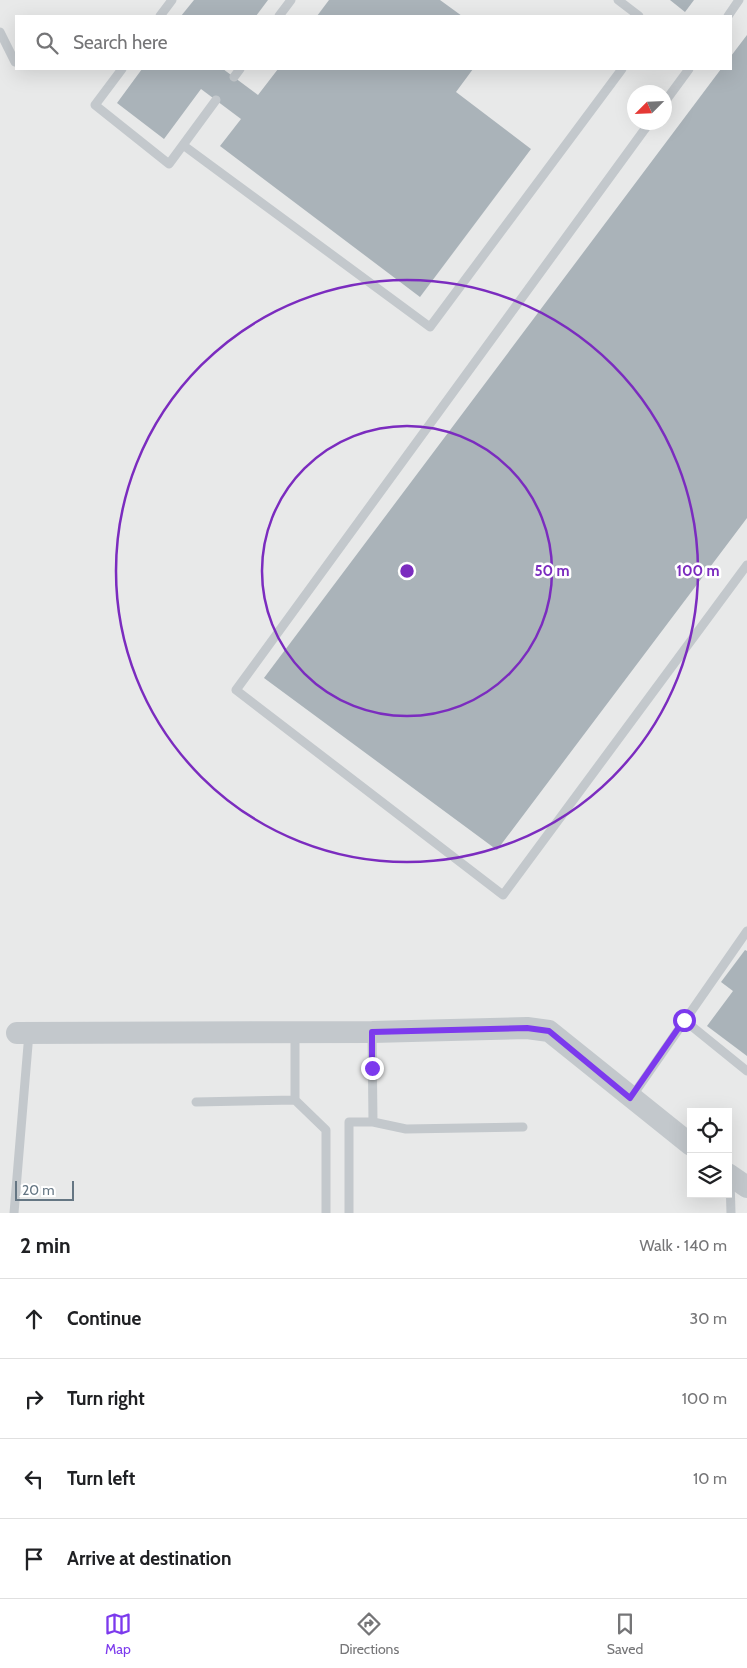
<!DOCTYPE html>
<meta charset="utf-8">
<style>
:root{--surface:#fff;--page:#f6f6f6;--text:#202124;--muted:#757577;--line:#e0e0e0;--accent:#7c3aed}
body{margin:0;font-family:Cabin,sans-serif;background:var(--page);color:var(--text)}
.controls{position:absolute;right:15px;bottom:15px;display:grid;overflow:hidden;border-radius:0px;box-shadow:0 5px 20px #0002}
.controls button{width:45px;height:45px;display:grid;place-items:center;padding:0;border:0;border-bottom:1px solid var(--line);background:var(--surface);color:var(--text);font:25px sans-serif}
.compass{position:absolute;left:627px;top:85px;width:45px;height:45px;border-radius:50%;background:var(--surface);box-shadow:0 5px 20px #0002;rotate:246deg}
.scale{position:absolute;left:15px;bottom:12px;width:59px;box-sizing:border-box;padding-left:5px;border:2px solid #657683;border-top:0;font-size:14px;line-height:18px;white-space:nowrap;color:#657683;-webkit-text-stroke:4px #fff;paint-order:stroke}
.stop{position:absolute;width:15px;height:15px;margin:-11px;border:4px solid #7c3aed;border-radius:50%;background:#fff}
.stop.end{background:#7c3aed;border-color:#fff;box-shadow:0 1px 5px #0008}
.list{margin:0;padding:0;list-style:none}
h2{display:flex;justify-content:space-between;align-items:center;height:65px;margin:0;padding:0 20px;font-size:21px}
h2 small{font-size:16px;font-weight:400;color:var(--muted)}
.list li{display:grid;grid-template-columns:32px 1fr auto;gap:15px;align-items:center;box-sizing:border-box;height:80px;padding:0 20px;border-top:1px solid var(--line)}
.list b{display:block;font-size:19px;white-space:nowrap}
.list em{font-size:16px;font-style:normal;color:var(--muted)}
.icon{flex:none;width:28px;height:28px;fill:none;stroke:currentColor;stroke-width:2;stroke-linecap:round;stroke-linejoin:round}
.map{position:relative;flex:none;width:747px;height:1213px;overflow:hidden}
.search{position:absolute;background:var(--surface);box-shadow:0 5px 20px #0002;left:15px;right:15px;top:15px;height:55px;display:flex;align-items:center;gap:12px;box-sizing:border-box;padding:0 18px;border-radius:0px;color:var(--muted);font-size:19px}
.sheet{height:385px;background:var(--surface)}
nav{display:flex;justify-content:space-around;align-items:center;box-sizing:border-box;height:70px;border-top:1px solid var(--line);background:var(--surface);font-size:14px;color:var(--muted)}
nav a{display:grid;justify-items:center;gap:2px}
nav .on{color:var(--accent)}
.map>svg:first-child{display:block}
.built{fill:#e8e9e9;fill-rule:evenodd}
.building{fill:#aab3b9}
.lines{fill:none;stroke-linecap:round;stroke-linejoin:round}
.service{stroke:#c3c8cc;stroke-width:9}
.tertiary{stroke:#c3c8cc;stroke-width:22}
.route{stroke:#7c3aed;stroke-width:6}
.ring{fill:none;stroke:#7b2cbf;stroke-width:2.5}
.centre{fill:#7b2cbf;stroke:#fff;stroke-width:2.5}
.ring-label{font-size:15px;text-anchor:middle;font-weight:bold;fill:#7b2cbf;stroke:#fff;stroke-width:5;stroke-linejoin:round;paint-order:stroke}
</style>
<div class="map">
<svg width="747" height="1213" viewBox="0 0 747 1213">
<rect width="100%" height="100%" fill="#fafaf8"/>
<path class="built" d="M0,0H747V1213H0ZM16,16H731V69H16ZM634,92H664V122H634ZM691,1112H728V1194H691Z"/>
<path class="building" d="M194,0H268L256,16H181Z
M329,0H440L462,16H317Z
M670,0H694L685,12Z
M747,35V518L497,850L264,678L721,69H731V56Z
M142,69H223L258,95L278,69H473L456,92L531,149L420,297L220,146L241,119L201,89L164,139L117,103Z
M745,950L747,951V1056L707,1026L733,991L721,982Z"/>
<g class="lines">
<path class="service" d="M618,0L639,16
M160,16L172,0
M279,16L291,0
M728,16L739,0
M0,32L15,62
M122,69L95,105L169,164L216,100
M234,77L240,69
M664,103L689,69
M650,122L236,690L503,895L747,565
M183,145L430,327L622,69
M684,1020L747,1071
M295,1034V1100L326,1130V1213
M631,1098L747,931
M196,1102L295,1100
M373,1122L406,1129L523,1127
M730,1179L731,1213
M14,1213L29,1033
M349,1213V1122H373L372,1032"/>
<path class="tertiary" d="M17,1033L372,1032L527,1028L549,1031L691,1145
M728,1174L747,1187"/>
</g>
<g class="lines">
<path class="route" d="M372,1068V1032L527,1028L549,1031L630,1098L684,1020"/>
</g>
<g class="ring">
<circle cx="407" cy="571" r="145"/>
<circle cx="407" cy="571" r="291"/>
</g>
<circle cx="407" cy="571" r="8" class="centre"/>
<g class="ring-label">
<text x="552" y="576">50 m</text>
<text x="698" y="576">100 m</text>
</g>
</svg>
<div class="controls">
<button><svg class="icon" aria-label="locate" viewBox="0 0 24 24"><circle cx="12" cy="12" r="6"/><path d="M12 2v4M12 18v4M2 12h4M18 12h4"/></svg></button>
<button><svg class="icon" aria-label="layers" viewBox="0 0 24 24"><path d="M12 4l9 5-9 5-9-5zM3 14l9 5 9-5"/></svg></button>
</div>
<svg class="compass" viewBox="-18 -18 36 36"><path d="M0-13l5 13h-10z" fill="#e53935"/><path d="M0 13l5-13h-10z" fill="#757577"/></svg>
<div class="scale">20 m</div>
<div class="stop" style="left:684px;top:1020px"></div>
<div class="stop end" style="left:372px;top:1068px"></div>
<div class="search"><svg class="icon" aria-label="search" viewBox="0 0 24 24"><circle cx="10" cy="10" r="6"/><path d="M15 15l6 6"/></svg>Search here</div>
</div>
<section class="sheet">
<h2>2 min<small>Walk · 140 m</small></h2>
<ul class="list">
<li><svg class="icon" aria-label="ahead" viewBox="0 0 24 24"><path d="M12 20V5M6 11l6-6 6 6"/></svg><div><b>Continue</b></div><em>30 m</em></li>
<li><svg class="icon" aria-label="right" viewBox="0 0 24 24"><path d="M7 20v-9h11M14 6l5 5-5 5"/></svg><div><b>Turn right</b></div><em>100 m</em></li>
<li><svg class="icon" aria-label="left" viewBox="0 0 24 24"><path d="M17 20v-9H6M10 6l-5 5 5 5"/></svg><div><b>Turn left</b></div><em>10 m</em></li>
<li><svg class="icon" aria-label="arrive" viewBox="0 0 24 24"><path d="M6 21V4h12l-3 4 3 4H6"/></svg><div><b>Arrive at destination</b></div></li>
</ul>
</section>
<nav>
<a class="on"><svg class="icon" aria-label="map" viewBox="0 0 24 24"><path d="M3 6l6-2 6 2 6-2v14l-6 2-6-2-6 2zM9 4v14M15 6v14"/></svg>Map</a>
<a><svg class="icon" aria-label="directions" viewBox="0 0 24 24"><path d="M12 3l9 9-9 9-9-9zM9 14v-3h6M13 9l2 2-2 2"/></svg>Directions</a>
<a><svg class="icon" aria-label="saved" viewBox="0 0 24 24"><path d="M7 4h10v16l-5-4-5 4z"/></svg>Saved</a>
</nav>
